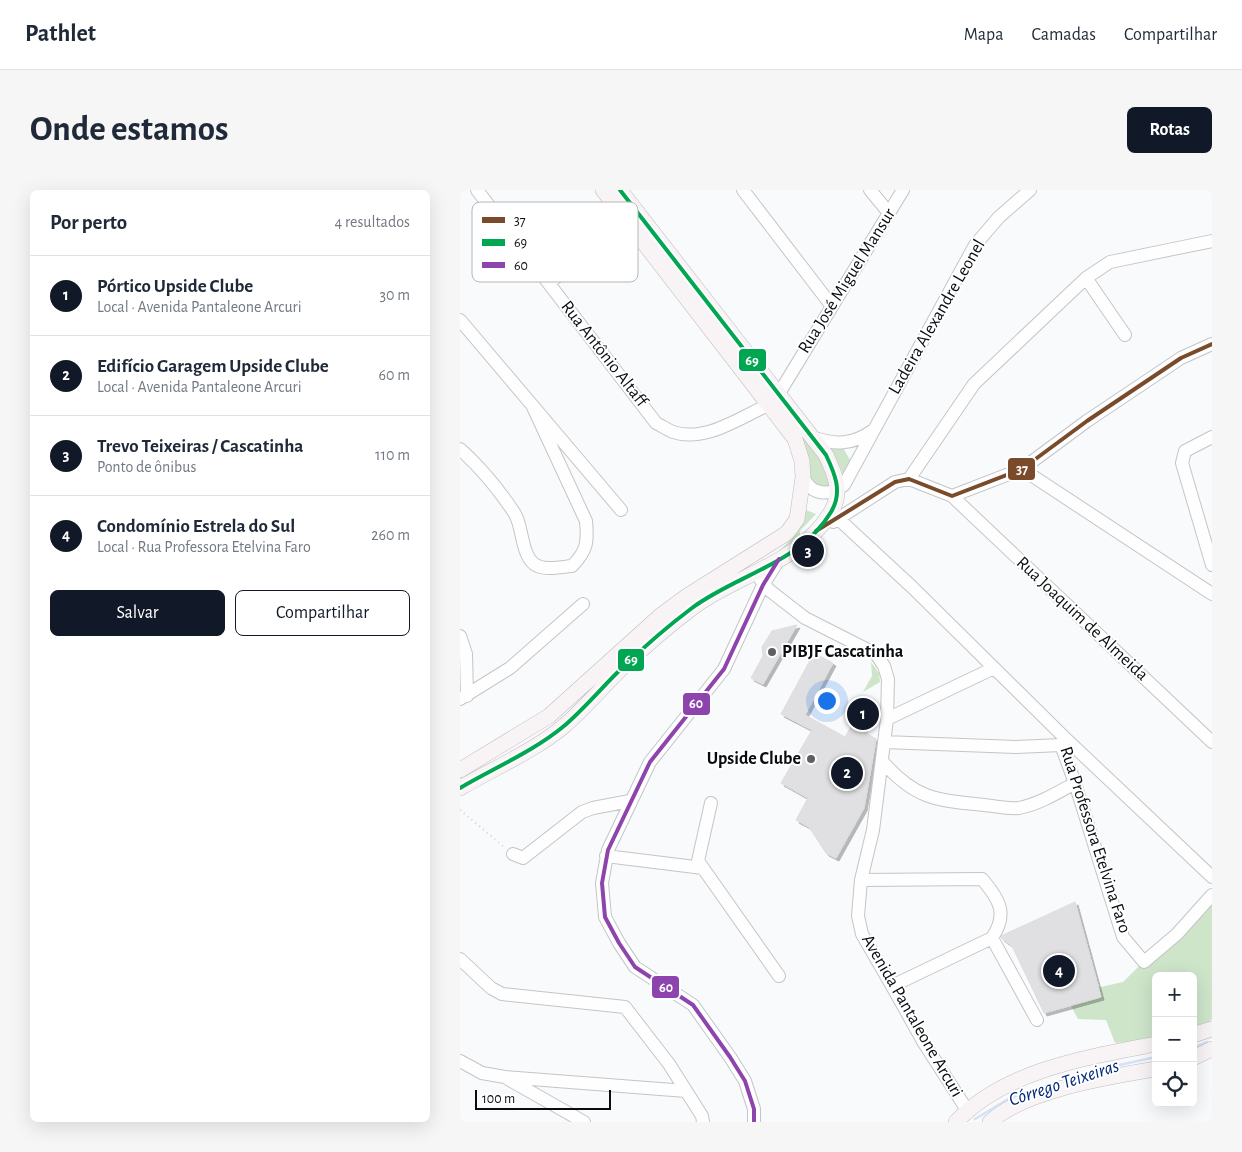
<!DOCTYPE html>
<html lang="pt">
<meta charset="utf-8">
<style>
:root{--surface:#fff;--page:#f6f6f7;--text:#1f2937;--muted:#747a83;--line:#e0e1e3;--accent:#111827}
body{margin:0;font-family:"Alegreya Sans",sans-serif;background:var(--page);color:var(--text)}
.controls{position:absolute;right:15px;bottom:15px;display:grid;overflow:hidden;border-radius:8px;box-shadow:0 5px 20px #0002}
.controls button{width:45px;height:45px;display:grid;place-items:center;padding:0;border:0;border-bottom:1px solid var(--line);background:var(--surface);color:var(--text);font:25px sans-serif}
.scale{position:absolute;left:15px;bottom:12px;width:136px;box-sizing:border-box;padding-left:5px;border:2px solid #0a0d0f;border-top:0;font-size:14px;line-height:18px;white-space:nowrap;color:#0a0d0f;-webkit-text-stroke:4px #fff;paint-order:stroke}
.you{position:absolute;left:366px;top:510px;width:18px;height:18px;margin:-12px;border:4px solid #fff;border-radius:50%;background:#1a73e8;box-shadow:0 0 0 8px #1a73e833}
.badge{display:grid;place-items:center;width:32px;height:32px;border-radius:50%;background:var(--accent);color:#fff;font-size:16px;font-weight:700}
.pin{position:absolute;translate:-50% -50%;border:2px solid #fff;box-shadow:0 1px 5px #0006}
.list{margin:0;padding:0;list-style:none}
h2{display:flex;justify-content:space-between;align-items:center;height:65px;margin:0;padding:0 20px;font-size:21px}
h2 small{font-size:16px;font-weight:400;color:var(--muted)}
.list li{display:grid;grid-template-columns:32px 1fr auto;gap:15px;align-items:center;box-sizing:border-box;height:80px;padding:0 20px;border-top:1px solid var(--line)}
.list b{display:block;font-size:19px;white-space:nowrap}
.list p{margin:0;font-size:16px;white-space:nowrap;color:var(--muted)}
.list em{font-size:16px;font-style:normal;color:var(--muted)}
.actions{display:flex;gap:10px;padding:15px 20px}
.actions a{flex:1;padding:11px 0;border:1px solid var(--accent);border-radius:8px;text-align:center;font-size:18px;color:var(--accent)}
.actions .main{background:var(--accent);color:#fff}
.icon{flex:none;width:28px;height:28px;fill:none;stroke:currentColor;stroke-width:2;stroke-linecap:round;stroke-linejoin:round}
.map{position:relative;flex:none;width:752px;height:932px;overflow:hidden;border-radius:8px}
header{display:flex;align-items:center;gap:30px;box-sizing:border-box;height:70px;padding:0 25px;background:var(--surface);border-bottom:1px solid var(--line)}
header strong{font-size:24px}
nav{display:flex;gap:28px;margin-inline-start:auto;font-size:18px}
.intro{display:flex;align-items:center;justify-content:space-between;box-sizing:border-box;height:120px;padding:0 30px}
h1{margin:0;font-size:35px}
.button{padding:12px 22px;border-radius:8px;background:var(--accent);color:#fff;font-size:18px;font-weight:700}
main{display:flex;gap:30px;padding:0 30px}
aside{flex:1;background:var(--surface);border-radius:8px;box-shadow:0 5px 20px #0002}
.map>svg:first-child{display:block}
.green{fill:#cee5ca}
.lines{fill:none;stroke-linecap:round;stroke-linejoin:round}
.stream{stroke:#d4e1f6;stroke-width:2.5}
.building{fill:#e0e0e2;stroke:#dddddf;filter:url(#shadow)}
.minor-casing{stroke:#c3c5c8;stroke-width:14}
.major-casing{stroke:#c3bcbe;stroke-width:16}
.path{stroke:#d0d0d2;stroke-width:2;stroke-dasharray:1 4;stroke-linecap:butt}
.minor{stroke:#fefeff;stroke-width:12}
.major{stroke:#f8f3f5;stroke-width:15}
.bus-1-casing{stroke:#fff;stroke-width:8}
.bus-2-casing{stroke:#fff;stroke-width:8}
.bus-3-casing{stroke:#fff;stroke-width:8}
.bus-1{stroke:#7a4b2a;stroke-width:4}
.bus-2{stroke:#00a651;stroke-width:4}
.bus-3{stroke:#8e44ad;stroke-width:4}
.poi-dot{fill:#5d6062;stroke:#fff;stroke-width:2}
.labels{text-anchor:middle;dominant-baseline:central;stroke-width:4;stroke-linejoin:round;paint-order:stroke}
.street-label{font-size:18px;fill:#0a0d0f;stroke:#fff}
.poi-label{font-size:18px;font-weight:bold;fill:#0a0d0f;stroke:#fff;text-anchor:start}
.water-label{font-size:19px;font-style:italic;fill:#002777;stroke:#fff}
.key{fill:#fff;stroke:#b6b6b7;stroke-width:1}
.key-label{font-size:14px;fill:#0a0d0f}
.line-badge{stroke:#fff;stroke-width:2}
.badge-label{font-size:14px;text-anchor:middle;font-weight:bold;fill:#fff}
</style>
<header>
<strong>Pathlet</strong>
<nav><a>Mapa</a><a>Camadas</a><a>Compartilhar</a></nav>
</header>
<div class="intro"><h1>Onde estamos</h1><a class="button">Rotas</a></div>
<main>
<aside>
<h2>Por perto<small>4 resultados</small></h2>
<ul class="list">
<li><span class="badge">1</span><div><b>Pórtico Upside Clube</b><p>Local · Avenida Pantaleone Arcuri</p></div><em>30 m</em></li>
<li><span class="badge">2</span><div><b>Edifício Garagem Upside Clube</b><p>Local · Avenida Pantaleone Arcuri</p></div><em>60 m</em></li>
<li><span class="badge">3</span><div><b>Trevo Teixeiras / Cascatinha</b><p>Ponto de ônibus</p></div><em>110 m</em></li>
<li><span class="badge">4</span><div><b>Condomínio Estrela do Sul</b><p>Local · Rua Professora Etelvina Faro</p></div><em>260 m</em></li>
</ul>
<div class="actions"><a class="main">Salvar</a><a>Compartilhar</a></div>
</aside>
<div class="map">
<svg width="752" height="932" viewBox="0 0 752 932">
<defs>
<filter id="shadow"><feDropShadow dx="3" dy="3" stdDeviation="0" flood-color="#0004"/></filter>
</defs>
<rect width="100%" height="100%" fill="#f8fafc"/>
<path class="green" d="M328,225L367,277L372,295L361,297L350,291L345,254Z
M366,258H383L392,273L384,286L376,269Z
M346,320L356,324L340,341V347L311,367C329,353 340,342 346,320Z
M411,472L419,483L420,492L403,502L412,486Z
M752,704V829L739,844H733V786H696V849L655,853L646,830L618,829L605,805L663,792Z"/>
<g class="lines">
<path class="stream" d="M733,858L747,852
M515,929L555,905L641,879L696,867"/>
</g>
<path class="building" d="M337,435L303,494L291,488L303,466L302,457L312,441Z
M354,463L373,473L345,525L385,547L401,520L411,525L403,541L416,549L404,618L376,668L366,663L349,637L336,630L348,608L321,593L352,540L321,524Z
M615,712L641,807L584,823L552,756L541,748L543,745Z"/>
<g class="lines">
<defs>
<path id="minor" d="M17,0L196,233C202,236 208,240 213,242C245,253 281,227 308,215
M283,0L371,115
M410,0L429,23
M626,88L665,145
M89,93L157,38L161,35L171,36
M0,130L161,320
M318,205L443,0
M352,247C374,255 393,255 412,241
M752,247L725,261L722,273L752,375
M0,259C20,277 40,301 55,324C63,338 61,363 74,374C84,381 100,377 112,376C127,361 128,352 126,331L73,217
M562,279L752,404
M343,287C352,306 369,306 384,295L515,55L539,27L570,0
M449,289L514,194L626,88L650,72L752,51
M492,306L752,552
M371,322L452,397L604,547L601,555L615,593L663,747L684,772L717,744L752,705
M373,332L435,292L449,289L492,306L562,279L627,231L721,168L752,154
M300,389L309,400L345,428L416,464L424,476L428,489L427,529L413,640L401,690L398,726L402,744L432,796L464,853L507,920
M0,446L6,464L7,506
M0,509L50,478L123,414
M427,529L534,478
M604,547L752,687
M424,552L556,557L601,555
M422,571C455,609 475,610 524,615C535,616 548,619 559,618C579,614 597,603 615,593
M251,613L238,671L319,786
M53,664L63,668L122,622L133,618L170,611
M146,666L243,678
M401,690L522,689C540,710 548,724 532,748L432,796
M532,748L577,830
M0,769L31,798L42,804L165,817L209,874L242,926L243,932
M0,871L22,883L45,887L226,901
M48,889L124,932
M294,932V919L285,891L270,867L233,815L175,777L159,753L145,727L142,693L148,660L190,572L264,479L303,395L318,371"/>
<path id="major" d="M0,580L89,526L200,426L227,406L327,343L337,329L343,287L342,271L335,249L143,0
M0,598C34,578 74,561 104,536C125,518 143,496 163,477C185,456 208,436 232,418C276,385 341,373 371,322C383,302 375,284 366,265L160,0
M733,845L752,839
M733,868L752,859
M496,932C545,880 628,867 696,854
M530,932C565,900 648,887 696,879"/>
</defs>
<use href="#minor" class="minor-casing"/>
<use href="#major" class="major-casing"/>
<path class="path" d="M0,620L44,657"/>
<use href="#minor" class="minor"/>
<use href="#major" class="major"/>
<defs>
<path id="bus-1" d="M356,341L435,292L449,289L492,306L562,279L627,231L721,168L752,154"/>
<path id="bus-2" d="M0,598C34,578 74,561 104,536C125,518 143,496 163,477C185,456 208,436 232,418C276,385 341,373 371,322C383,302 375,284 366,265L160,0"/>
<path id="bus-3" d="M294,932V919L285,891L270,867L233,815L175,777L159,753L145,727L142,693L148,660L190,572L264,479L303,395L319,369"/>
</defs>
<use href="#bus-1" class="bus-1-casing"/>
<use href="#bus-2" class="bus-2-casing"/>
<use href="#bus-3" class="bus-3-casing"/>
<use href="#bus-1" class="bus-1"/>
<use href="#bus-2" class="bus-2"/>
<use href="#bus-3" class="bus-3"/>
</g>
<g class="poi-dot">
<circle cx="312" cy="462" r="5"/>
<circle cx="351" cy="569" r="5"/>
</g>
<g class="labels">
<g class="street-label">
<text transform="translate(387 91) rotate(-58)">Rua José Miguel Mansur</text>
<text transform="translate(477 127) rotate(-60)">Ladeira Alexandre Leonel</text>
<text transform="translate(144 164) rotate(52)">Rua Antônio Altaff</text>
<text transform="translate(622 429) rotate(43)">Rua Joaquim de Almeida</text>
<text transform="translate(635 650) rotate(72)">Rua Professora Etelvina Faro</text>
<text transform="translate(452 826) rotate(60)">Avenida Pantaleone Arcuri</text>
</g>
<g class="poi-label">
<text x="322" y="462">PIBJF Cascatinha</text>
<text x="341" y="569" text-anchor="end">Upside Clube</text>
</g>
<g class="water-label">
<text transform="translate(604 893) rotate(-18)">Córrego Teixeiras</text>
</g>
</g>
<rect x="12" y="12" width="166" height="80" rx="8" class="key"/>
<rect x="22" y="27" width="23" height="6" fill="#7a4b2a"/>
<rect x="22" y="49" width="23" height="7" fill="#00a651"/>
<rect x="22" y="72" width="23" height="6" fill="#8e44ad"/>
<g class="key-label">
<text x="54" y="35">37</text>
<text x="54" y="57">69</text>
<text x="54" y="80">60</text>
</g>
<g class="line-badge">
<rect x="278" y="158" width="29" height="24" rx="5" fill="#00a651"/>
<rect x="547" y="267" width="29" height="24" rx="5" fill="#7a4b2a"/>
<rect x="157" y="458" width="28" height="24" rx="5" fill="#00a651"/>
<rect x="222" y="502" width="29" height="24" rx="5" fill="#8e44ad"/>
<rect x="191" y="785" width="29" height="24" rx="5" fill="#8e44ad"/>
</g>
<g class="badge-label">
<text x="292" y="175">69</text>
<text x="562" y="284">37</text>
<text x="171" y="474">69</text>
<text x="236" y="518">60</text>
<text x="206" y="802">60</text>
</g>
</svg>
<div class="controls">
<button>+</button>
<button>−</button>
<button><svg class="icon" aria-label="locate" viewBox="0 0 24 24"><circle cx="12" cy="12" r="6"/><path d="M12 2v4M12 18v4M2 12h4M18 12h4"/></svg></button>
</div>
<div class="scale">100 m</div>
<div class="you"></div>
<div class="pin badge" style="left:403px;top:524px">1</div>
<div class="pin badge" style="left:387px;top:583px">2</div>
<div class="pin badge" style="left:348px;top:361px">3</div>
<div class="pin badge" style="left:599px;top:781px">4</div>
</div>
</main>
